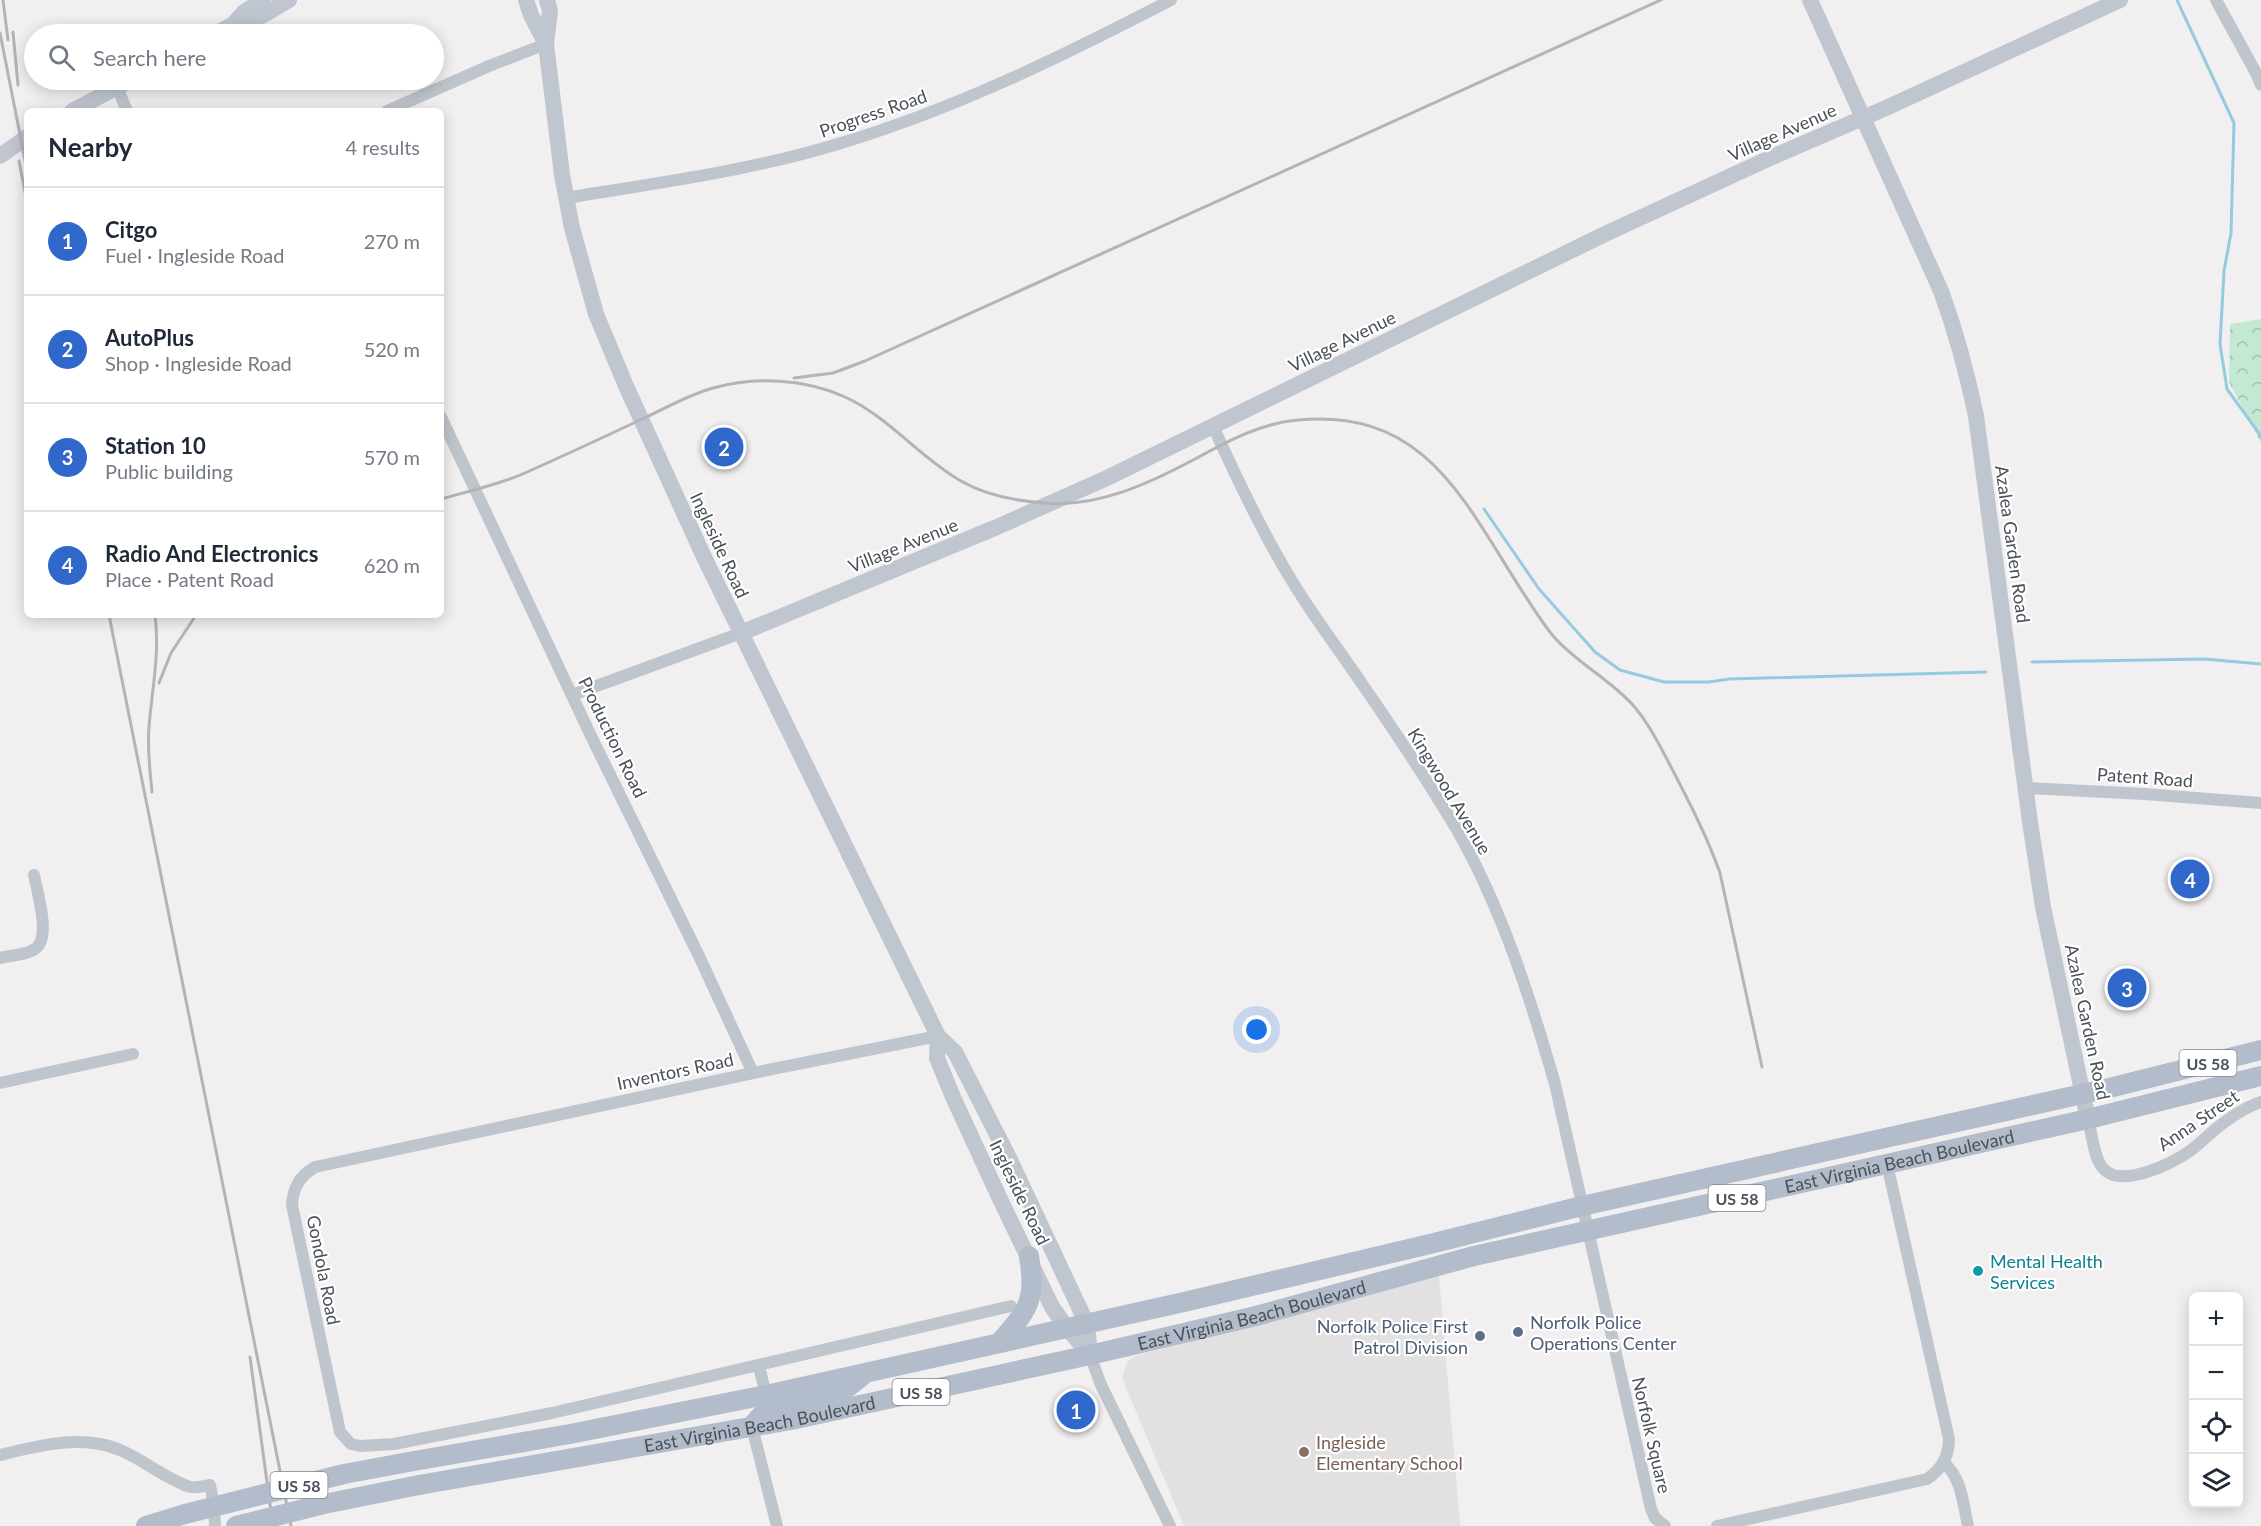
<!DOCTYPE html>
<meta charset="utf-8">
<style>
:root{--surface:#fff;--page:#f2f2f3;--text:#1f2937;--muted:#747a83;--line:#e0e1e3;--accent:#3067cb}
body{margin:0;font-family:Lato,sans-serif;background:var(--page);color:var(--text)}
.controls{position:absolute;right:18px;bottom:18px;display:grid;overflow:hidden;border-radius:9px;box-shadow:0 3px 15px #0003}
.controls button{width:54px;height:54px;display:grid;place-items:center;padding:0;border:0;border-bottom:2px solid var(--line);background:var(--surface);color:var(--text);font:30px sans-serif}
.you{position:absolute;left:1257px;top:1030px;width:21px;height:21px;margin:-15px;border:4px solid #fff;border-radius:50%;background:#1a73e8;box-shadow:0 0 0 9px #1a73e833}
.badge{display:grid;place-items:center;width:39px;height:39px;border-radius:50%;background:var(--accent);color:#fff;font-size:20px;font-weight:700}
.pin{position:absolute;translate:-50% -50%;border:3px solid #fff;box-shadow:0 2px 6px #0006}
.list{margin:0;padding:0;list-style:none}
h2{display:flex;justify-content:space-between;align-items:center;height:78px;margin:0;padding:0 24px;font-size:26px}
h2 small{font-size:20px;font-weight:400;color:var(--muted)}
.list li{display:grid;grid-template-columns:39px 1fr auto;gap:18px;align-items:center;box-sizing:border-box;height:108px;padding:0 24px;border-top:2px solid var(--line)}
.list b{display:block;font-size:22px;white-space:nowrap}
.list p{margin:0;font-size:20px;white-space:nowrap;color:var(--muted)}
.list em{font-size:20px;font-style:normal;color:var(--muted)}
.icon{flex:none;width:33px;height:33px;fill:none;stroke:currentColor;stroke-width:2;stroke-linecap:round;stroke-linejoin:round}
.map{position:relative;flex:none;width:2261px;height:1526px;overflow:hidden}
.search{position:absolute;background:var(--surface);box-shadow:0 3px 15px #0003;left:24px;top:24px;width:420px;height:66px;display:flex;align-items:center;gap:15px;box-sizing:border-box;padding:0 21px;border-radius:33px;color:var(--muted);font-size:22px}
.panel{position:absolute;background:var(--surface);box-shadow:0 3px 15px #0003;left:24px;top:108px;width:420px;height:510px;border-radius:9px}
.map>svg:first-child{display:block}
.education{fill:#e2e0e0}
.park{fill:url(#park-crowns)}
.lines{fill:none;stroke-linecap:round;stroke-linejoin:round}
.stream{stroke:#95cbe1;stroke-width:3}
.street{stroke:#bfc5cc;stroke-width:12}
.secondary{stroke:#bfc6d0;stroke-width:16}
.primary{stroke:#b2bcca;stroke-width:20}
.rail{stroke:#b2b4b8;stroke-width:3}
.primary-bridge{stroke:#b2bcca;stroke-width:20}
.culture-dot{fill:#0f9aa8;stroke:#fff;stroke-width:2}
.service-dot{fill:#5c6f8a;stroke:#fff;stroke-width:2}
.education-dot{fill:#8d6e63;stroke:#fff;stroke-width:2}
.labels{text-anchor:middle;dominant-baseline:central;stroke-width:4.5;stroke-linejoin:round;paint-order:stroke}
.shield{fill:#fff;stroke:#80858c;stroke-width:1.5}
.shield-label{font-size:16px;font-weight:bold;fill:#49515a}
.street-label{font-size:18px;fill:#49515a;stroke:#fff}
.culture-label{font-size:18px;fill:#0d838f;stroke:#fff;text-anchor:start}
.service-label{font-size:18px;fill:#4e5e75;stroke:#fff;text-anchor:start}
.education-label{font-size:18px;fill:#785e54;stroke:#fff;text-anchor:start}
</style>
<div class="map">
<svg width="2261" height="1526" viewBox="0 0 2261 1526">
<defs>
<pattern id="park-crowns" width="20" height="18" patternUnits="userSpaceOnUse" patternTransform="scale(1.5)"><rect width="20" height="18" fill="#c3e9d5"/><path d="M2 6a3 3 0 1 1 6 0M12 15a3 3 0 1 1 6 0" fill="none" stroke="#a0bfb0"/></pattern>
</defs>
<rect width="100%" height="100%" fill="#f1efef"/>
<path class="education" d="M1439,1276L1460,1526H1184L1122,1378L1127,1362L1137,1355Z"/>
<path class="park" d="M2261,319V443L2229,382L2230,324Z"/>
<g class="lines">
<path class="stream" d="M2177,0L2234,123L2231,233L2224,271L2220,344L2227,389L2261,436
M1484,509L1539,589L1595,652L1620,670L1664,682H1709L1729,679L1986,672
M2032,662L2204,659L2261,664"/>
<path class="street" d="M2216,0L2255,71L2261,85
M117,87L127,111
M387,111L489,66L546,44
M566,198C657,183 749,171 838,144C955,109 1063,56 1171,0
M441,417L591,736L699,956L753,1073
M1213,426C1236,477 1260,528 1289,576C1310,612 1335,644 1358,678C1392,727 1426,778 1457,830C1502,909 1530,997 1555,1084L1651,1509L1655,1518L1665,1526
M572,695L741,633
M2026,788L2144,794L2261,803
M0,958C11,955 28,955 36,948C51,937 37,891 34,875
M938,1036L753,1073L315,1167C300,1176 293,1187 292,1205L340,1432L351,1444L360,1446L394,1444L552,1413L1011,1306
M0,1083L133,1054
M2088,1119C2092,1133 2093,1155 2102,1167C2119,1190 2171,1164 2190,1151C2203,1141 2215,1128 2229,1119C2239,1112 2249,1106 2261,1102
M1090,1355L1101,1385L1170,1526
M759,1366L766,1395
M752,1427L777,1526
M0,1455C33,1447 67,1438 100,1444C133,1450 157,1475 187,1486C194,1489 202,1486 210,1485L214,1505L215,1526
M1944,1463C1962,1478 1963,1504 1968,1526
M1717,1526L1927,1479C1942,1469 1949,1456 1949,1439L1887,1164"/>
<path class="secondary" d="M526,0L531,15L546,44L562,175L572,228L596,314L626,386L704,557L938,1036L955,1052L1010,1160L1087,1324L1090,1355
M1810,0L1941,291C1956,332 1967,373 1976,416L2030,822L2043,907L2088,1119
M235,22L244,12L263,0
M215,34L232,25L258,18L289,0
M546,44L550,11L547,0
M72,111L131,80
M0,156L27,137
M741,633L997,527L1107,478L1605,234L1770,158L1886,108L2120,0
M938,1036L937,1058L953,1097L1000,1199L1052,1307L1067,1328L1090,1355"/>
<g class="primary">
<path d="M999,1343C1029,1309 1036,1301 1029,1256"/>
<path d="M752,1427C768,1397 807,1407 834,1396C844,1392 853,1383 862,1376"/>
<path d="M414,1461L570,1434L766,1395L1184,1302L1430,1244L1582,1206L2109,1088L2261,1050"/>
<path id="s1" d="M419,1485L791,1420L1090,1355L1256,1316L1474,1256L2088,1119L2261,1076"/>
<path d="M146,1526L185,1514"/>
</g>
<path class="rail" d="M3,0L8,40
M13,32L18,85
M0,33L27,170
M19,161L27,202
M794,378L833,373L865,361L1661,0
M441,499C469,491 498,485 525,473C563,456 602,438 640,420C664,409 688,395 713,388C756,376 805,379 845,397C889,417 919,457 961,481C985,495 1016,501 1045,503C1097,508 1150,483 1195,459C1228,441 1261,423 1298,420C1425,408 1464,501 1522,591C1532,606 1542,623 1554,637C1576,662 1609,679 1632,704C1648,722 1659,744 1670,765C1688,800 1707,836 1720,873L1762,1067
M109,615L291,1526
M159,683L171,653L196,615
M152,792C150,770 147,749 149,727C152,689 160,653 155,615
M250,1357L273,1526"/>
<path class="primary-bridge" d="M185,1514L344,1474L414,1461
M236,1526L324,1504L419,1485"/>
</g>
<circle class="culture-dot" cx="1978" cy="1271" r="6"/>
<g class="service-dot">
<circle cx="1518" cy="1332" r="6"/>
<circle cx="1480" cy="1336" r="6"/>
</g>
<circle class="education-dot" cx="1304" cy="1452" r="6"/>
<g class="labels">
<g class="shield">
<rect x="2179.5" y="1050" width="57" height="26" rx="4.5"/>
<rect x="1708.5" y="1185" width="57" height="26" rx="4.5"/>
<rect x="892.5" y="1379" width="57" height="26" rx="4.5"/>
<rect x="270.5" y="1472" width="57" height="26" rx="4.5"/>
</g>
<g class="shield-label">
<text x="2208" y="1063">US 58</text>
<text x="1737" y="1198">US 58</text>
<text x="921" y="1392">US 58</text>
<text x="299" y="1485">US 58</text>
</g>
<g class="street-label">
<text transform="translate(873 113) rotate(-19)">Progress Road</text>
<text transform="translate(1782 132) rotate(-24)">Village Avenue</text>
<text transform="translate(1342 341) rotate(-26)">Village Avenue</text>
<text transform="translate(2013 544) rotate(82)">Azalea Garden Road</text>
<text transform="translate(720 545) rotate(65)">Ingleside Road</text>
<text transform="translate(903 545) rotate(-22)">Village Avenue</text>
<text transform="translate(613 737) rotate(64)">Production Road</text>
<text transform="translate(2145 777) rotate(4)">Patent Road</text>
<text transform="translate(1450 791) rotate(59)">Kingwood Avenue</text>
<text transform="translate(2088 1022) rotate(78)">Azalea Garden Road</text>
<text transform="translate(675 1071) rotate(-12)">Inventors Road</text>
<text transform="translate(2198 1120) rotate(-34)">Anna Street</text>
<text stroke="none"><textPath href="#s1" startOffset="1516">East Virginia Beach Boulevard</textPath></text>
<text transform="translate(1020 1192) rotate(64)">Ingleside Road</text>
<text transform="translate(324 1270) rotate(79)">Gondola Road</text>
<text stroke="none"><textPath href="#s1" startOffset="850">East Virginia Beach Boulevard</textPath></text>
<text stroke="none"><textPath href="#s1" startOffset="346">East Virginia Beach Boulevard</textPath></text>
<text transform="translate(1652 1435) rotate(77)">Norfolk Square</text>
</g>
<g class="culture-label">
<text x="1990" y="1261">Mental Health<tspan x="1990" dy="21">Services</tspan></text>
</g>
<g class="service-label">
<text x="1530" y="1322">Norfolk Police<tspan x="1530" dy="21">Operations Center</tspan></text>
<text x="1468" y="1326" text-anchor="end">Norfolk Police First<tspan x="1468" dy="21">Patrol Division</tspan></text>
</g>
<g class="education-label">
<text x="1316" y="1442">Ingleside<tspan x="1316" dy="21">Elementary School</tspan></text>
</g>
</g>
</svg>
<div class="controls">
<button>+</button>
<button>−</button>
<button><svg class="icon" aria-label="locate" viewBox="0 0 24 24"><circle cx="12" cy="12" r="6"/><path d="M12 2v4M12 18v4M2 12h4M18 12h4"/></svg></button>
<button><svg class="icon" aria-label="layers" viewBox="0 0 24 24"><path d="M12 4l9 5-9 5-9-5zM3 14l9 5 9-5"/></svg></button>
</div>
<div class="you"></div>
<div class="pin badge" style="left:1076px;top:1410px">1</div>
<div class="pin badge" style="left:724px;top:447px">2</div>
<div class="pin badge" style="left:2127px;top:988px">3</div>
<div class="pin badge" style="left:2190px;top:879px">4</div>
<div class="search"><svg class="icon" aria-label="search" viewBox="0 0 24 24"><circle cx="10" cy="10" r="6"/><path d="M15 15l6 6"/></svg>Search here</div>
<section class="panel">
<h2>Nearby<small>4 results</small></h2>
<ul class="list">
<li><span class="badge">1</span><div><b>Citgo</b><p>Fuel · Ingleside Road</p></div><em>270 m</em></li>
<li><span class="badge">2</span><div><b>AutoPlus</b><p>Shop · Ingleside Road</p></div><em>520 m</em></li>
<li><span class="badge">3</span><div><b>Station 10</b><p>Public building</p></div><em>570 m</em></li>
<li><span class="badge">4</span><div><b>Radio And Electronics</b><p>Place · Patent Road</p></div><em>620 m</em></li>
</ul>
</section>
</div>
